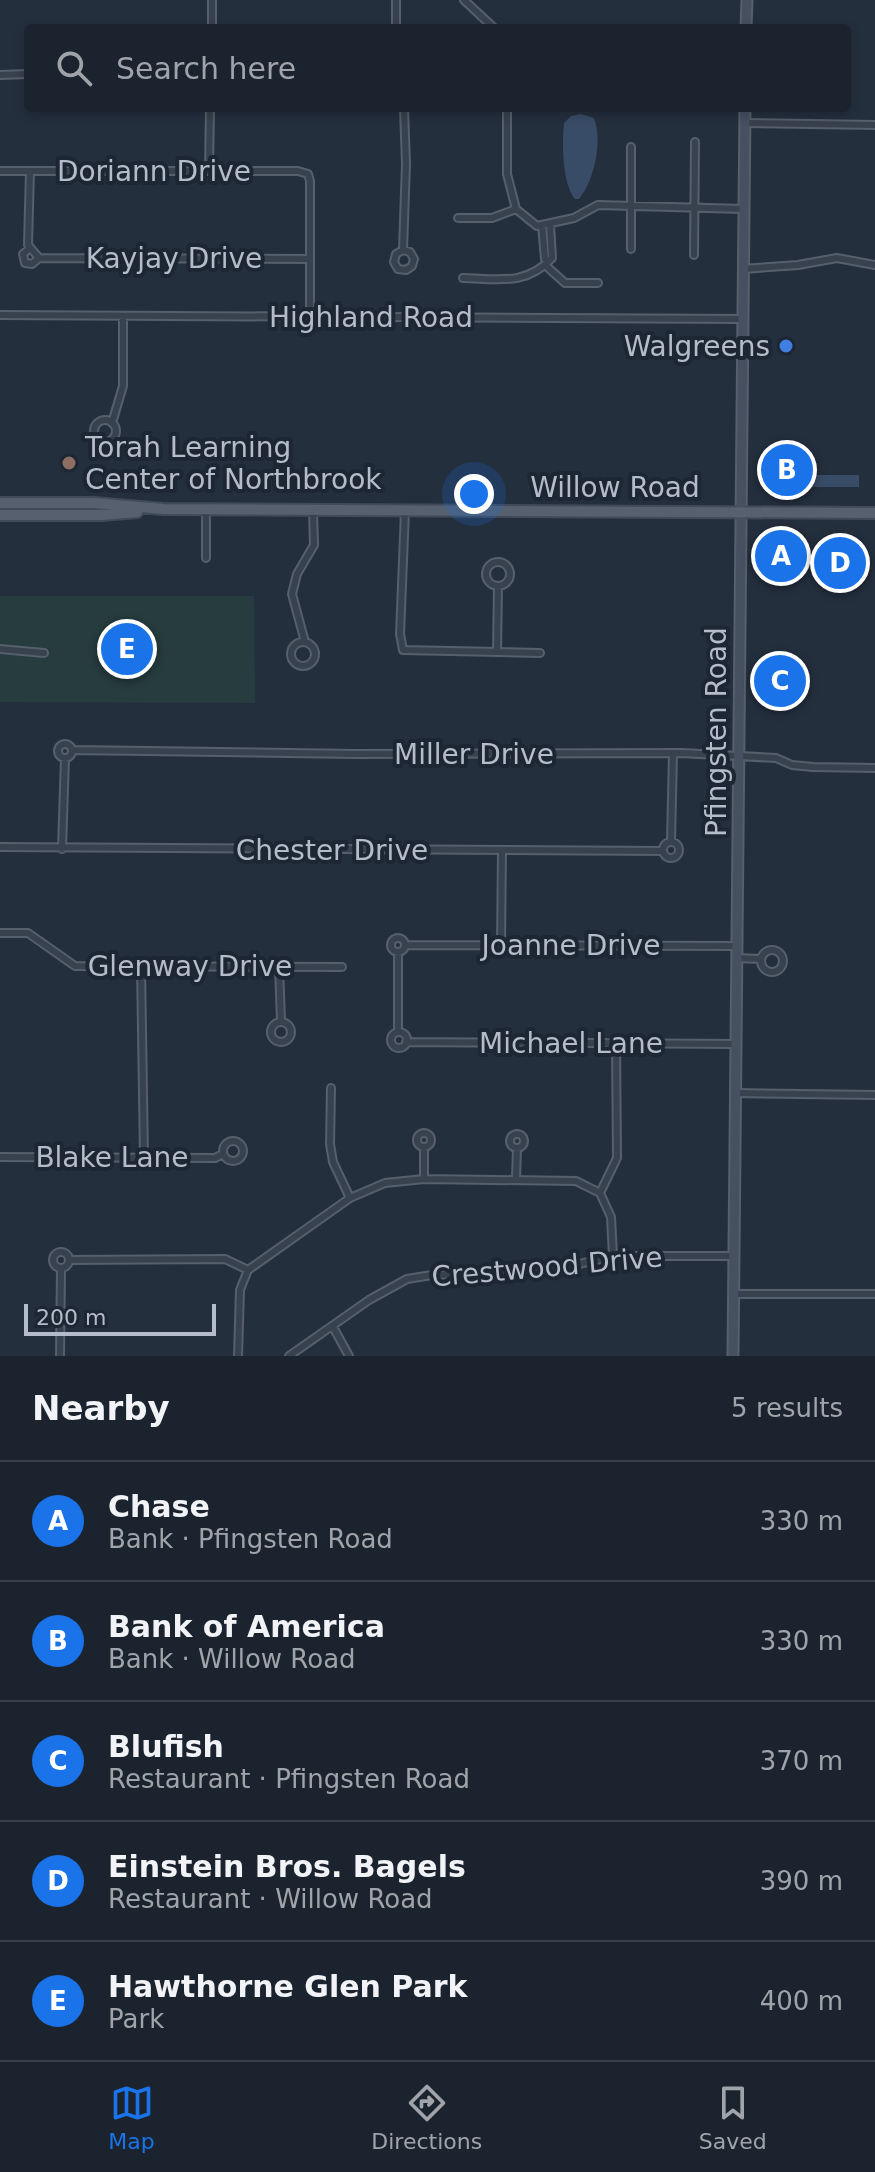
<!DOCTYPE html>
<meta charset="utf-8">
<style>
:root{--surface:#1b232e;--page:#242b36;--text:#f1f3f6;--muted:#a0a4aa;--line:#39404a;--accent:#1a73e8}
body{margin:0;font-family:"DejaVu Sans",sans-serif;background:var(--page);color:var(--text)}
.scale{position:absolute;left:24px;bottom:20px;width:192px;box-sizing:border-box;padding-left:8px;border:4px solid #b4bcc9;border-top:0;font-size:22px;line-height:28px;white-space:nowrap;color:#b4bcc9;-webkit-text-stroke:6px #1d2633;paint-order:stroke}
.you{position:absolute;left:474px;top:494px;width:28px;height:28px;margin:-20px;border:6px solid #fff;border-radius:50%;background:#1a73e8;box-shadow:0 0 0 12px #1a73e833}
.badge{display:grid;place-items:center;width:52px;height:52px;border-radius:50%;background:var(--accent);color:#fff;font-size:26px;font-weight:700}
.pin{position:absolute;translate:-50% -50%;border:4px solid #fff;box-shadow:0 2px 8px #0006}
.list{margin:0;padding:0;list-style:none}
h2{display:flex;justify-content:space-between;align-items:center;height:104px;margin:0;padding:0 32px;font-size:34px}
h2 small{font-size:26px;font-weight:400;color:var(--muted)}
.list li{display:grid;grid-template-columns:52px 1fr auto;gap:24px;align-items:center;box-sizing:border-box;height:120px;padding:0 32px;border-top:2px solid var(--line)}
.list b{display:block;font-size:30px;white-space:nowrap}
.list p{margin:0;font-size:26px;white-space:nowrap;color:var(--muted)}
.list em{font-size:26px;font-style:normal;color:var(--muted)}
.icon{flex:none;width:44px;height:44px;fill:none;stroke:currentColor;stroke-width:2;stroke-linecap:round;stroke-linejoin:round}
.map{position:relative;flex:none;width:875px;height:1356px;overflow:hidden}
.search{position:absolute;background:var(--surface);box-shadow:0 4px 12px #0003;left:24px;right:24px;top:24px;height:88px;display:flex;align-items:center;gap:20px;box-sizing:border-box;padding:0 28px;border-radius:8px;color:var(--muted);font-size:30px}
.sheet{height:704px;background:var(--surface)}
nav{display:flex;justify-content:space-around;align-items:center;box-sizing:border-box;height:112px;border-top:2px solid var(--line);background:var(--surface);font-size:22px;color:var(--muted)}
nav a{display:grid;justify-items:center;gap:4px}
nav .on{color:var(--accent)}
.map>svg:first-child{display:block}
.green{fill:#263c3f}
.water{fill:#394c67}
.lines{fill:none;stroke-linecap:round;stroke-linejoin:round}
.minor-casing{stroke:#565f6c;stroke-width:10}
.secondary-casing{stroke:#565f6c;stroke-width:13}
.primary-casing{stroke:#414a57;stroke-width:14}
.minor{stroke:#38414e;stroke-width:6}
.secondary{stroke:#465061;stroke-width:9}
.primary{stroke:#56606e;stroke-width:10}
.shop-dot{fill:#3f7fe0;stroke:#1d2633;stroke-width:3}
.education-dot{fill:#8d6e63;stroke:#1d2633;stroke-width:3}
.labels{text-anchor:middle;dominant-baseline:central;stroke-width:8;stroke-linejoin:round;paint-order:stroke}
.street-label{font-size:28px;fill:#b4bcc9;stroke:#1d2633}
.poi-label{font-size:28px;fill:#b4bcc9;stroke:#1d2633;text-anchor:end}
</style>
<div class="map">
<svg width="875" height="1356" viewBox="0 0 875 1356">
<rect width="100%" height="100%" fill="#242f3e"/>
<path class="green" d="M0,596H254L255,703L0,702Z"/>
<path class="water" d="M581,114L594,118C603,141 594,181 579,199H575C562,183 562,143 564,123L571,116Z
M812,475H859V487H812Z"/>
<g class="lines">
<defs>
<path id="minor" d="M396,0V28
M464,0L494,28
M212,28V0
M0,75L28,74
M507,108V174L516,209
M745,123L875,125
M209,170L210,108
M0,171H298L308,174L310,181V317
M30,171L28,245L39,258
M516,209L537,226L574,218L598,205L744,209
M458,218H492L516,209
M542,225L545,259L548,262
M30,248L23,254L25,263L32,264L39,258L310,259
M631,249V147
M403,250L410,252L414,259L412,266L406,270L398,269L394,262L396,254L403,250L406,164L404,108
M694,255L695,142
M545,265L565,283H598
M742,269L798,265L837,258L875,265
M463,278C498,279 526,286 552,258L550,224
M0,315L742,319
M94 431a11 11 0 1 1 22 0a11 11 0 1 1-22 0Z
M112,423L123,386V316
M405,511L400,634L403,650L540,653
M206,558V509
M486 574a12 12 0 1 1 24 0a12 12 0 1 1-24 0Z
M305,642L292,594L297,574L314,545L313,510
M291 654a12 12 0 1 1 24 0a12 12 0 1 1-24 0Z
M0,649L44,653
M497,652L498,586
M58 751a7 7 0 1 1 14 0a7 7 0 1 1-14 0Z
M72,750L357,754L681,753L776,758L792,765L813,767L875,768
M671,842L673,753
M663 850a8 8 0 1 1 16 0a8 8 0 1 1-16 0Z
M0,847L663,851
M62,849L65,758
M0,933H28L75,966L342,967
M391 945a7 7 0 1 1 14 0a7 7 0 1 1-14 0Z
M405,945L736,946
M501,945L502,850
M761 961a11 11 0 1 1 22 0a11 11 0 1 1-22 0Z
M398,952V1032
M736,958L761,959
M279,966L281,1021
M141,967L144,1158
M271 1032a10 10 0 1 1 20 0a10 10 0 1 1-20 0Z
M391 1040a8 8 0 1 1 16 0a8 8 0 1 1-16 0Z
M406,1042L735,1044
M331,1088L330,1144L333,1162L350,1198
M735,1093L875,1095
M417 1140a7 7 0 1 1 14 0a7 7 0 1 1-14 0Z
M510 1141a7 7 0 1 1 14 0a7 7 0 1 1-14 0Z
M223 1151a10 10 0 1 1 20 0a10 10 0 1 1-20 0Z
M424,1148V1179
M0,1157L215,1158L223,1154
M516,1178L517,1148
M600,1193L617,1158L616,1044
M53 1260a8 8 0 1 1 16 0a8 8 0 1 1-16 0Z
M69,1260L225,1259L248,1270
M733,1294H875
M333,1327L349,1356
M60,1356L61,1269
M238,1356L240,1290L248,1270L350,1198L385,1183L424,1179L576,1181L600,1193L611,1217L613,1256
M289,1356L369,1300L407,1279L432,1275L509,1274L558,1269L613,1256H733"/>
<path id="secondary" d="M746,28L747,0
M733,1356L745,108"/>
<path id="primary" d="M0,503H94L163,509L875,513
M0,515H102L137,512"/>
</defs>
<use href="#minor" class="minor-casing"/>
<use href="#secondary" class="secondary-casing"/>
<use href="#primary" class="primary-casing"/>
<use href="#minor" class="minor"/>
<use href="#secondary" class="secondary"/>
<use href="#primary" class="primary"/>
</g>
<circle class="shop-dot" cx="786" cy="346" r="8"/>
<circle class="education-dot" cx="69" cy="463" r="8"/>
<g class="labels">
<g class="street-label">
<text x="154" y="171">Doriann Drive</text>
<text x="174" y="258">Kayjay Drive</text>
<text x="371" y="317">Highland Road</text>
<text x="615" y="487">Willow Road</text>
<text transform="translate(716 732) rotate(-90)">Pfingsten Road</text>
<text x="474" y="754">Miller Drive</text>
<text x="332" y="850">Chester Drive</text>
<text x="571" y="945">Joanne Drive</text>
<text x="190" y="966">Glenway Drive</text>
<text x="571" y="1043">Michael Lane</text>
<text x="112" y="1157">Blake Lane</text>
<text transform="translate(547 1267) rotate(-5)">Crestwood Drive</text>
</g>
<g class="poi-label">
<text x="770" y="346">Walgreens</text>
<text x="85" y="447" text-anchor="start">Torah Learning<tspan x="85" dy="32">Center of Northbrook</tspan></text>
</g>
</g>
</svg>
<div class="scale">200 m</div>
<div class="you"></div>
<div class="pin badge" style="left:781px;top:556px">A</div>
<div class="pin badge" style="left:787px;top:470px">B</div>
<div class="pin badge" style="left:780px;top:681px">C</div>
<div class="pin badge" style="left:840px;top:563px">D</div>
<div class="pin badge" style="left:127px;top:649px">E</div>
<div class="search"><svg class="icon" aria-label="search" viewBox="0 0 24 24"><circle cx="10" cy="10" r="6"/><path d="M15 15l6 6"/></svg>Search here</div>
</div>
<section class="sheet">
<h2>Nearby<small>5 results</small></h2>
<ul class="list">
<li><span class="badge">A</span><div><b>Chase</b><p>Bank · Pfingsten Road</p></div><em>330 m</em></li>
<li><span class="badge">B</span><div><b>Bank of America</b><p>Bank · Willow Road</p></div><em>330 m</em></li>
<li><span class="badge">C</span><div><b>Blufish</b><p>Restaurant · Pfingsten Road</p></div><em>370 m</em></li>
<li><span class="badge">D</span><div><b>Einstein Bros. Bagels</b><p>Restaurant · Willow Road</p></div><em>390 m</em></li>
<li><span class="badge">E</span><div><b>Hawthorne Glen Park</b><p>Park</p></div><em>400 m</em></li>
</ul>
</section>
<nav>
<a class="on"><svg class="icon" aria-label="map" viewBox="0 0 24 24"><path d="M3 6l6-2 6 2 6-2v14l-6 2-6-2-6 2zM9 4v14M15 6v14"/></svg>Map</a>
<a><svg class="icon" aria-label="directions" viewBox="0 0 24 24"><path d="M12 3l9 9-9 9-9-9zM9 14v-3h6M13 9l2 2-2 2"/></svg>Directions</a>
<a><svg class="icon" aria-label="saved" viewBox="0 0 24 24"><path d="M7 4h10v16l-5-4-5 4z"/></svg>Saved</a>
</nav>
